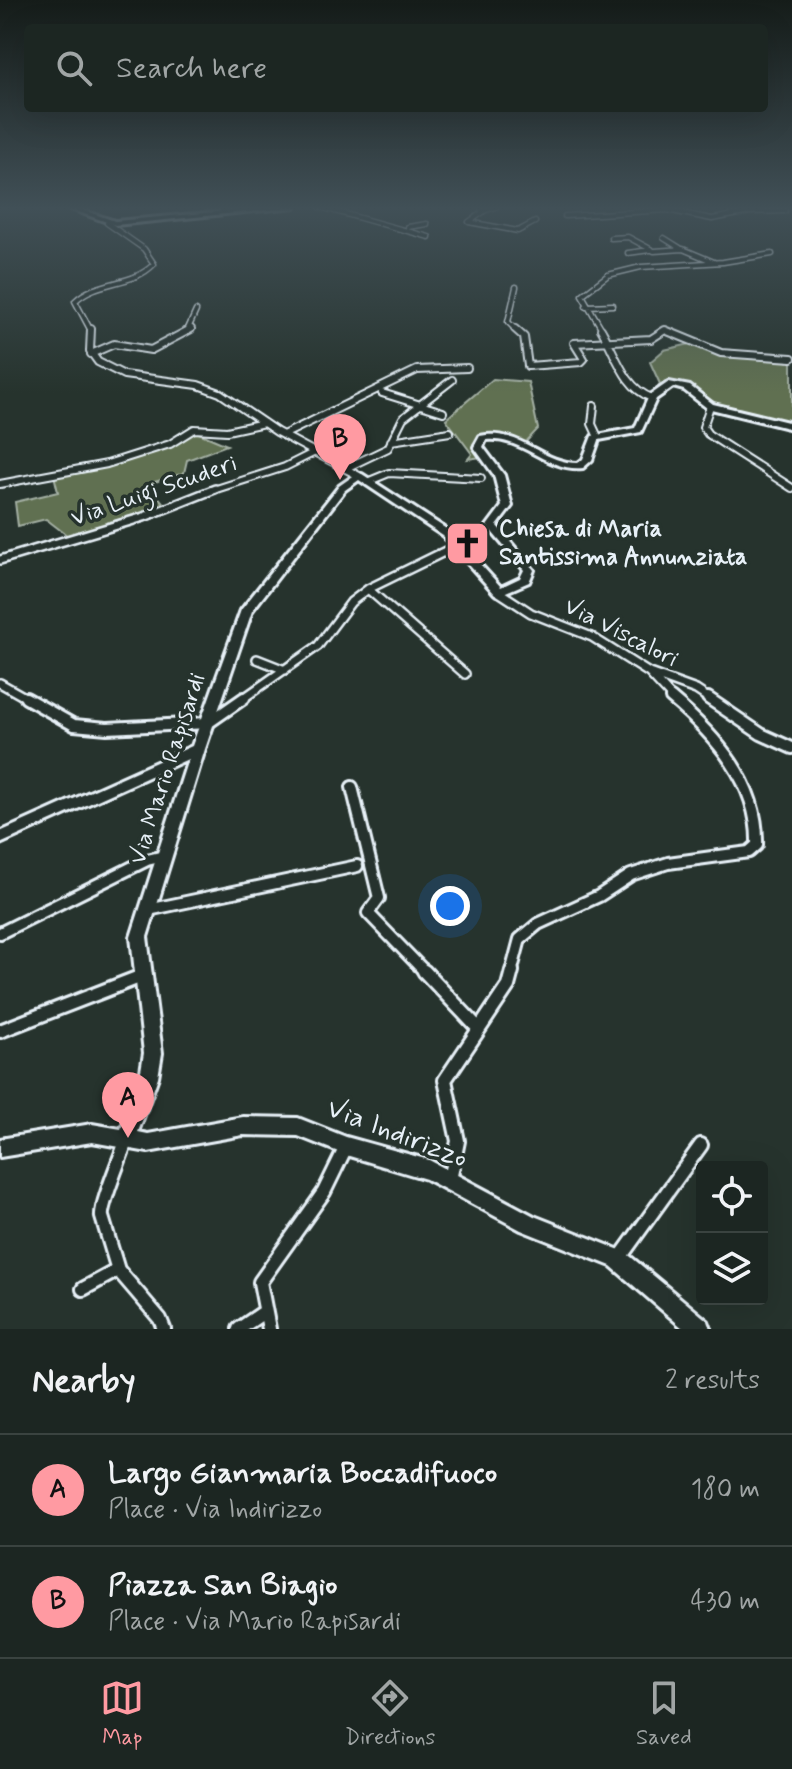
<!DOCTYPE html>
<meta charset="utf-8">
<style>
:root{--surface:#1c2622;--page:#29322f;--text:#f1f3f6;--muted:#a0a5a5;--line:#3a4340;--accent:#ff9aa2}
body{margin:0;font-family:Mynerve,sans-serif;background:var(--page);color:var(--text)}
.controls{position:absolute;right:24px;bottom:24px;display:grid;overflow:hidden;border-radius:8px;box-shadow:0 8px 32px #0002}
.controls button{width:72px;height:72px;display:grid;place-items:center;padding:0;border:0;border-bottom:2px solid var(--line);background:var(--surface);color:var(--text);font:40px sans-serif}
.you{position:absolute;left:450px;top:906px;width:28px;height:28px;margin:-20px;border:6px solid #fff;border-radius:50%;background:#1a73e8;box-shadow:0 0 0 12px #1a73e833}
.badge{display:grid;place-items:center;width:52px;height:52px;border-radius:50%;background:var(--accent);color:#111;font-size:26px;font-weight:700}
.pin{position:absolute;translate:-50% -66px;filter:drop-shadow(0 2px 4px #0008)}
.pin::after{content:'';position:absolute;top:42px;width:28px;height:24px;background:inherit;clip-path:polygon(0 0,100% 0,50% 100%)}
.list{margin:0;padding:0;list-style:none}
h2{display:flex;justify-content:space-between;align-items:center;height:104px;margin:0;padding:0 32px;font-size:34px}
h2 small{font-size:26px;font-weight:400;color:var(--muted)}
.list li{display:grid;grid-template-columns:52px 1fr auto;gap:24px;align-items:center;box-sizing:border-box;height:112px;padding:0 32px;border-top:2px solid var(--line)}
.list b{display:block;font-size:30px;white-space:nowrap}
.list p{margin:0;font-size:26px;white-space:nowrap;color:var(--muted)}
.list em{font-size:26px;font-style:normal;color:var(--muted)}
.icon{flex:none;width:44px;height:44px;fill:none;stroke:currentColor;stroke-width:2;stroke-linecap:round;stroke-linejoin:round}
.map{position:relative;flex:none;width:792px;height:1329px;overflow:hidden}
.search{position:absolute;background:var(--surface);box-shadow:0 8px 32px #0002;left:24px;right:24px;top:24px;height:88px;display:flex;align-items:center;gap:20px;box-sizing:border-box;padding:0 28px;border-radius:8px;color:var(--muted);font-size:30px}
.sheet{height:328px;background:var(--surface)}
nav{display:flex;justify-content:space-around;align-items:center;box-sizing:border-box;height:112px;border-top:2px solid var(--line);background:var(--surface);font-size:22px;color:var(--muted)}
nav a{display:grid;justify-items:center;gap:4px}
nav .on{color:var(--accent)}
.map>svg:first-child{display:block}
.green{fill:#617051;stroke:#a4b0a4;stroke-width:2}
.lines{fill:none;stroke-linecap:round;stroke-linejoin:round}
.street-far4-casing{stroke:#e8f1f8;stroke-width:7}
.street-far3-casing{stroke:#e8f1f8;stroke-width:10}
.street-far2-casing{stroke:#e8f1f8;stroke-width:12}
.street-far1-casing{stroke:#e8f1f8;stroke-width:16}
.street-casing{stroke:#e8f1f8;stroke-width:18}
.secondary-casing{stroke:#e8f1f8;stroke-width:6}
.street-far4{stroke:#26332d;stroke-width:4}
.street-far3{stroke:#26332d;stroke-width:6}
.street-far2{stroke:#26332d;stroke-width:7}
.street-far1{stroke:#26332d;stroke-width:10}
.street{stroke:#26332d;stroke-width:12}
.secondary{fill:#26332d;fill-rule:evenodd}
.labels{text-anchor:middle;dominant-baseline:central;stroke-width:7;stroke-linejoin:round;paint-order:stroke}
.street-label{font-size:24px;fill:#e8f1f8;stroke:#26332d}
.poi-label{font-size:24px;font-weight:bold;fill:#e8f1f8;stroke:#26332d;text-anchor:start}
.near-street-label{font-size:28px;fill:#e8f1f8;stroke:#26332d}
</style>
<div class="map">
<svg width="792" height="1329" viewBox="0 0 792 1329">
<rect width="100%" height="100%" fill="#26332d"/>
<filter id="ink" filterUnits="userSpaceOnUse"><feTurbulence type="fractalNoise" baseFrequency=".0125" numOctaves="2"/><feDisplacementMap in="SourceGraphic" scale="16" xChannelSelector="R" yChannelSelector="G"/><feConvolveMatrix kernelMatrix="1 2 1 2 8 2 1 2 1" color-interpolation-filters="sRGB"/></filter>
<g filter="url(#ink)">
<path class="green" d="M690,344L730,357L766,353L792,360V425L722,407L685,384L673,383L657,389L660,384L650,362L664,350Z
M493,379L528,382L538,429L524,444C511,434 484,428 473,444L482,457L468,459L472,454L446,419Z
M194,431L227,445L187,460L184,473L148,484L165,505L68,536L46,519L18,526L15,502L58,492L54,475L140,455Z"/>
<g class="lines">
<defs>
<path id="street-far4" d="M236,207L250,209
M320,207L429,237
M480,207L483,212L469,222L518,231L535,222
M222,211L229,207
M483,211L496,207
M565,216L667,210L712,219L750,212L785,211
M408,227L427,224
M611,238L628,237L654,251L683,249L714,262
M664,238L680,248
M628,253L650,250
M516,287L508,322L517,331
M586,306L613,305
M91,331L75,301C98,279 132,287 154,264L144,249L107,223
M187,331L196,311
M603,331L582,295L608,275L641,267L723,262L772,254
M664,331H667"/>
<path id="street-far3" d="M91,329L90,351L98,362L124,375L198,385L220,393L277,432L359,476
M515,329L524,337L528,366L581,362L584,359L574,343L651,339L665,330L721,353L792,358
M601,329C616,354 624,388 652,398
M91,354L114,344L151,350L191,329
M382,393L443,412
M594,406L592,424L598,437
M710,406L703,427L708,434L792,488
M283,435L417,370L467,368
M391,441L450,432
M346,468L388,448L403,418L452,380
M367,482L389,473L481,478
M0,484L107,464L170,444L194,429L227,431L264,423
M210,491L285,467L317,451"/>
<path id="street-far2" d="M0,560L144,517L215,489
M368,589L465,674
M499,592L531,613L592,637L649,673L696,690L711,700
M257,659L285,670
M649,673L674,700
M0,683L30,700
M241,700L318,646L351,602L368,589L458,545"/>
<path id="street-far1" d="M26,698L74,725L107,728L208,723L244,698
M708,698L761,734L792,748
M352,787L379,898L368,913L426,973
M148,910L357,866
M0,933L147,860L164,856
M511,973L520,939L538,924L599,896L631,875L668,863L749,852L757,845C759,783 715,735 671,698"/>
<path id="street" d="M424,971L478,1028
M0,1031L142,976
M127,1138C122,1155 100,1205 102,1217L118,1270L160,1319L164,1329
M450,1180L458,1141L445,1080L508,986L512,971
M619,1259L701,1145
M83,1289L118,1270
M239,1329L264,1312
M269,1329L260,1282L324,1192L346,1147"/>
<path id="secondary" d="M65,207H74L115,221L270,207H295L115,225Z
M669,382L690,386L713,404L792,423V429L707,408L684,390L673,387L656,399L641,432L599,440L592,460L583,468C547,472 522,436 486,440L483,447L504,475L512,506L497,526L534,570L529,582L499,595L495,594L443,536L359,480L345,490L252,611L205,749L147,937L162,1053L158,1077L138,1132L148,1134L243,1117L298,1118L346,1137L429,1160L534,1216L625,1252L708,1321L711,1329H684L611,1266L521,1230L426,1179L346,1155L298,1136L243,1135L148,1152L92,1142L0,1157V1139L92,1124L121,1129L140,1077L144,1053L131,937L188,759L0,844V832L192,746L241,610L339,486L356,474H362L451,532L501,587L520,578L524,570L487,526L502,506L494,475L474,447L480,436C522,428 540,463 578,463L583,459L592,436L635,428L649,396Z"/>
</defs>
<use href="#street-far4" class="street-far4-casing"/>
<use href="#street-far3" class="street-far3-casing"/>
<use href="#street-far2" class="street-far2-casing"/>
<use href="#street-far1" class="street-far1-casing"/>
<use href="#street" class="street-casing"/>
<use href="#secondary" class="secondary-casing"/>
<use href="#street-far4" class="street-far4"/>
<use href="#street-far3" class="street-far3"/>
<use href="#street-far2" class="street-far2"/>
<use href="#street-far1" class="street-far1"/>
<use href="#street" class="street"/>
<use href="#secondary" class="secondary"/>
</g>
</g>
<linearGradient id="sky" x2="0" y2="1"><stop stop-color="#151c19"/><stop offset="0.53" stop-color="#415057"/><stop offset="1" stop-color="#415057" stop-opacity="0"/></linearGradient>
<rect width="792" height="393" fill="url(#sky)"/>
<defs>
<symbol id="church-square" viewBox="-11 -11 22 22"><rect x="-9" y="-9" width="18" height="18" rx="4" fill="#ff9aa2" stroke="#26332d"/><path d="M-1.2-6h2.4v3.5h3.3v2.4h-3.3V6h-2.4V-.1h-3.3v-2.4h3.3Z" fill="#111"/></symbol>
</defs>
<g fill-rule="evenodd">
<use href="#church-square" x="442" y="518" width="51" height="51"/>
</g>
<g class="labels">
<g class="street-label">
<text transform="translate(154 491) rotate(-19)">Via Luigi Scuderi</text>
<text transform="translate(621 633) rotate(27)">Via Viscalori</text>
<text transform="translate(168 769) rotate(-72)">Via Mario Rapisardi</text>
</g>
<g class="poi-label">
<text x="499" y="529">Chiesa di Maria<tspan x="499" dy="28">Santissima Annunziata</tspan></text>
</g>
<g class="near-street-label">
<text transform="translate(397 1134) rotate(21)">Via Indirizzo</text>
</g>
</g>
</svg>
<div class="controls">
<button><svg class="icon" aria-label="locate" viewBox="0 0 24 24"><circle cx="12" cy="12" r="6"/><path d="M12 2v4M12 18v4M2 12h4M18 12h4"/></svg></button>
<button><svg class="icon" aria-label="layers" viewBox="0 0 24 24"><path d="M12 4l9 5-9 5-9-5zM3 14l9 5 9-5"/></svg></button>
</div>
<div class="you"></div>
<div class="pin badge" style="left:128px;top:1138px">A</div>
<div class="pin badge" style="left:340px;top:480px">B</div>
<div class="search"><svg class="icon" aria-label="search" viewBox="0 0 24 24"><circle cx="10" cy="10" r="6"/><path d="M15 15l6 6"/></svg>Search here</div>
</div>
<section class="sheet">
<h2>Nearby<small>2 results</small></h2>
<ul class="list">
<li><span class="badge">A</span><div><b>Largo Gianmaria Boccadifuoco</b><p>Place · Via Indirizzo</p></div><em>180 m</em></li>
<li><span class="badge">B</span><div><b>Piazza San Biagio</b><p>Place · Via Mario Rapisardi</p></div><em>430 m</em></li>
</ul>
</section>
<nav>
<a class="on"><svg class="icon" aria-label="map" viewBox="0 0 24 24"><path d="M3 6l6-2 6 2 6-2v14l-6 2-6-2-6 2zM9 4v14M15 6v14"/></svg>Map</a>
<a><svg class="icon" aria-label="directions" viewBox="0 0 24 24"><path d="M12 3l9 9-9 9-9-9zM9 14v-3h6M13 9l2 2-2 2"/></svg>Directions</a>
<a><svg class="icon" aria-label="saved" viewBox="0 0 24 24"><path d="M7 4h10v16l-5-4-5 4z"/></svg>Saved</a>
</nav>
